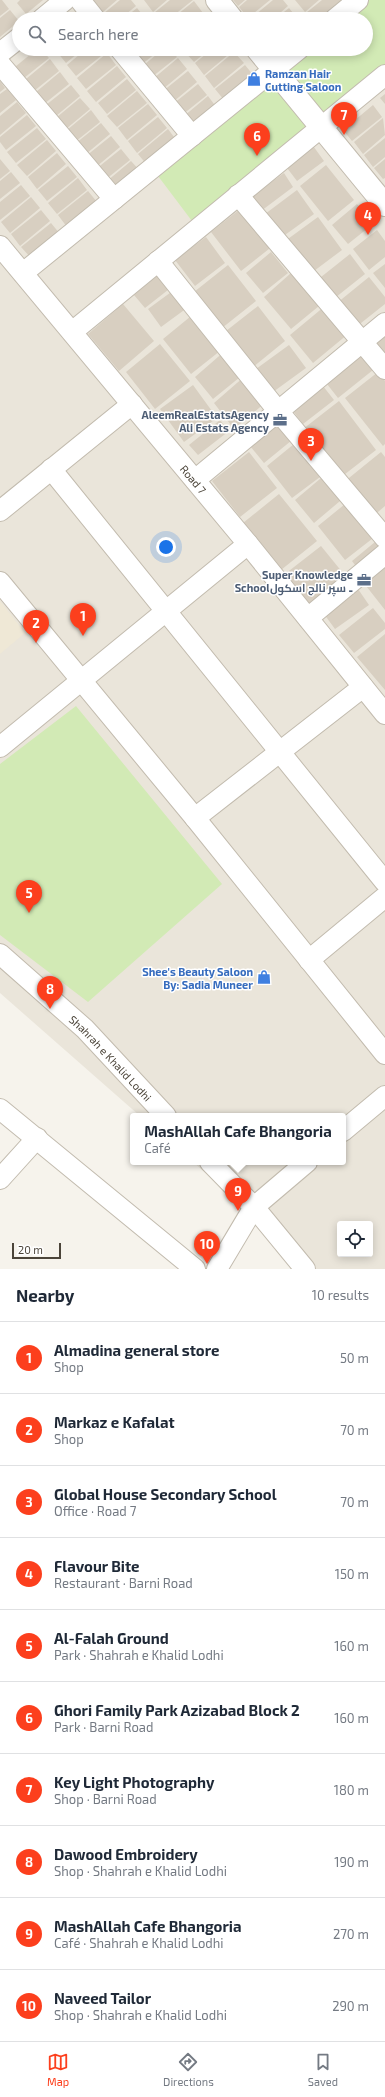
<!DOCTYPE html>
<meta charset="utf-8">
<style>
:root{--surface:#fff;--page:#f6f6f7;--text:#1f2937;--muted:#747a83;--line:#e0e1e3;--accent:#fc3f1d}
body{margin:0;font-family:"Exo 2",Cairo,sans-serif;background:var(--page);color:var(--text)}
.controls{position:absolute;right:12px;bottom:12px;display:grid;overflow:hidden;border-radius:4px;box-shadow:0 2px 10px #0003}
.controls button{width:36px;height:36px;display:grid;place-items:center;padding:0;border:0;border-bottom:1px solid var(--line);background:var(--surface);color:var(--text);font:20px sans-serif}
.scale{position:absolute;left:12px;bottom:10px;width:49px;box-sizing:border-box;padding-left:4px;border:2px solid #4b4439;border-top:0;font-size:11px;line-height:14px;white-space:nowrap;color:#4b4439;-webkit-text-stroke:3px #fff;paint-order:stroke}
.you{position:absolute;left:166px;top:547px;width:14px;height:14px;margin:-10px;border:3px solid #fff;border-radius:50%;background:#1a73e8;box-shadow:0 0 0 6px #1a73e833}
.badge{display:grid;place-items:center;width:26px;height:26px;border-radius:50%;background:var(--accent);color:#fff;font-size:13px;font-weight:700}
.pin{position:absolute;translate:-50% -33px;filter:drop-shadow(0 1px 2px #0008)}
.pin::after{content:'';position:absolute;top:21px;width:14px;height:12px;background:inherit;clip-path:polygon(0 0,100% 0,50% 100%)}
.popup{position:absolute;left:130px;top:1113px;width:216px;height:52px;box-sizing:border-box;display:grid;place-content:center;border-radius:4px;background:var(--surface);filter:drop-shadow(0 1px 3px #0005);font-size:13px;white-space:nowrap;color:var(--muted)}
.popup b{font-size:15px;color:var(--text)}
.popup::after{content:'';position:absolute;left:50%;top:100%;margin-left:-8px;border:8px solid transparent;border-top-color:var(--surface)}
.list{margin:0;padding:0;list-style:none}
h2{display:flex;justify-content:space-between;align-items:center;height:52px;margin:0;padding:0 16px;font-size:17px}
h2 small{font-size:13px;font-weight:400;color:var(--muted)}
.list li{display:grid;grid-template-columns:26px 1fr auto;gap:12px;align-items:center;box-sizing:border-box;height:72px;padding:0 16px;border-top:1px solid var(--line)}
.list b{display:block;font-size:15px;white-space:nowrap}
.list p{margin:0;font-size:13px;white-space:nowrap;color:var(--muted)}
.list em{font-size:13px;font-style:normal;color:var(--muted)}
.icon{flex:none;width:22px;height:22px;fill:none;stroke:currentColor;stroke-width:2;stroke-linecap:round;stroke-linejoin:round}
.map{position:relative;flex:none;width:385px;height:1269px;overflow:hidden}
.search{position:absolute;background:var(--surface);box-shadow:0 2px 10px #0003;left:12px;right:12px;top:12px;height:44px;display:flex;align-items:center;gap:10px;box-sizing:border-box;padding:0 14px;border-radius:22px;color:var(--muted);font-size:15px}
.sheet{height:772px;background:var(--surface)}
nav{display:flex;justify-content:space-around;align-items:center;box-sizing:border-box;height:56px;border-top:1px solid var(--line);background:var(--surface);font-size:11px;color:var(--muted)}
nav a{display:grid;justify-items:center;gap:2px}
nav .on{color:var(--accent)}
.map>svg:first-child{display:block}
.residential{fill:#eae5da;fill-rule:evenodd}
.education{fill:#efe8d6}
.green{fill:#d2eab5}
.building{fill:#d8cfc1}
.lines{fill:none;stroke-linecap:round;stroke-linejoin:round}
.minor-casing{stroke:#c2bbae;stroke-width:22}
.tertiary-casing{stroke:#c2bbae;stroke-width:24}
.minor{stroke:#fff;stroke-width:20}
.tertiary{stroke:#fff;stroke-width:22}
.labels{text-anchor:middle;dominant-baseline:central;stroke-width:3;stroke-linejoin:round;paint-order:stroke}
.shop-label{font-size:11px;font-weight:bold;fill:#366cbe;stroke:#fff;text-anchor:start}
.service-label{font-size:11px;font-weight:bold;fill:#4e5e75;stroke:#fff;text-anchor:end}
.street-label{font-size:11px;fill:#4b4439;stroke:#fff}
</style>
<div class="map">
<svg width="385" height="1269" viewBox="0 0 385 1269">
<rect width="100%" height="100%" fill="#f6f3ec"/>
<path class="residential" d="M0,0H385V1269H315L193,1162H343V1116H140L0,993ZM19,19H366V49H19ZM340,1224H370V1254H340Z"/>
<path class="education" d="M0,601L25,633L0,654Z"/>
<path class="green" d="M356,0H385V75L198,229L152,168L297,49H366V19H333Z
M76,706L222,884L88,1002L0,935V764Z"/>
<path class="building" d="M0,0H2L9,9L0,16Z
M20,0H43L26,14L17,3Z
M94,0H117L96,18L87,6Z
M120,0H131L136,6L120,19H97Z
M144,0H167L153,12Z
M170,0H193L169,19H159L154,13Z
M233,0H245L238,6Z
M247,0H270L248,18L239,7Z
M273,0H283L288,6L273,19H250Z
M295,0H319L305,12Z
M322,0H345L322,19H311L306,13Z
M194,1L203,13L195,19H172Z
M137,8L146,19H123Z
M289,8L298,19H275Z
M10,10L19,21L0,37V18Z
M204,14L208,19H198Z
M37,49H41L49,58L19,82L10,71Z
M60,49H83L66,63L57,52Z
M86,49H104L106,52L76,76L67,65Z
M138,49H161L136,69L127,58Z
M163,49H170L177,57L147,81L138,70Z
M187,49H210L194,62L184,51Z
M212,49L234,50L204,75L195,63Z
M273,49H288L279,56Z
M234,52L244,63L214,88L205,76Z
M107,53L116,65L86,89L77,78Z
M178,58L187,69L157,94L148,83Z
M50,59L59,71L29,95L20,84Z
M245,65L254,76L224,100L215,89Z
M117,66L126,77L96,102L87,91Z
M188,71L197,82L167,107L158,95Z
M60,72L69,84L39,108L30,97Z
M127,79L136,90L107,114L98,103Z
M0,81L5,88L0,92Z
M198,84L207,95L177,119L168,108Z
M71,85L80,96L50,121L41,109Z
M7,89L16,100L0,113V94Z
M137,91L147,103L117,127L107,116Z
M385,94V104L380,98Z
M208,96L217,108L187,132L178,121Z
M80,98L90,109L60,134L51,122Z
M17,102L26,113L0,135V116Z
M148,104L157,115L127,140L118,128Z
M373,105L382,117L352,141L343,130Z
M91,110L100,122L70,146L61,135Z
M27,115L36,126L6,150L0,142V137Z
M158,117L167,128L137,153L128,141Z
M383,118L385,135L363,154L354,142Z
M101,123L110,134L80,159L71,147Z
M37,128L46,139L16,163L7,152Z
M168,129L177,141L147,165L138,154Z
M111,136L120,147L90,172L81,160Z
M385,138V157L373,167L364,155Z
M47,140L56,151L27,176L17,165Z
M311,143L324,161L297,181L284,164Z
M121,149L130,160L100,184L91,173Z
M57,153L66,164L37,189L28,177Z
M0,159L10,171L0,179Z
M385,159V178L383,179L374,168Z
M131,161L141,172L111,197L101,186Z
M326,165L354,200L328,221L300,186Z
M68,166L77,177L47,201L38,190Z
M11,172L20,183L0,199V181Z
M284,173L293,187L261,211L251,197Z
M78,178L87,190L57,214L48,203Z
M21,185L30,196L0,220V202Z
M297,190L314,214L278,240L261,217Z
M88,191L97,202L67,227L58,215Z
M31,197L40,208L10,233L1,222Z
M357,204L373,224L348,244L332,225Z
M244,206L274,245L241,271L211,232Z
M41,210L50,221L20,246L11,234Z
M318,217L342,250L306,277L281,244Z
M51,223L60,234L31,258L21,247Z
M377,230L385,241V257L369,270L353,249Z
M206,237L225,263L195,286L175,260Z
M271,252L288,273L263,293L246,273Z
M350,254L365,274L331,301L316,281Z
M385,264V288L373,273Z
M228,265L256,301L222,328L194,292Z
M162,272L173,286L145,308L134,295Z
M291,273L319,306L291,329L264,297Z
M369,277L385,297V304L356,327L337,303Z
M178,287L191,305L161,327L148,309Z
M123,304L154,341L119,371L88,334Z
M258,306L285,341L253,367L226,331Z
M325,306L348,334L313,363L290,335Z
M196,312L225,347L191,374L163,339Z
M385,335V374L366,352Z
M160,344L190,381L155,409L126,372Z
M289,345L306,368L273,392L256,369Z
M226,350L245,373L213,399L195,377Z
M362,355L373,370L338,398L327,384Z
M378,372L385,381V444L383,446L345,398Z
M245,376L266,402L234,429L214,403Z
M193,385L217,418L184,442L160,409Z
M323,386L334,400L303,424L293,411Z
M339,401L376,450L340,478L303,429Z
M283,419L297,436L264,463L250,446Z
M220,420L229,431L198,455L189,445Z
M294,444L320,477L292,498L267,466Z
M249,452L277,488L240,517L212,481Z
M381,452L385,457V506L372,517L344,482Z
M327,473L346,496L314,523L295,500Z
M279,494L317,541L281,570L243,523Z
M350,500L377,535L345,560L318,526Z
M381,537L385,543L358,569L352,561Z
M321,546L347,578L311,607L285,574Z
M385,564V610L363,582Z
M358,589L369,605L335,629L324,614Z
M373,608L385,623V629L354,653L339,635Z
M385,634V690L357,657Z"/>
<g class="lines">
<defs>
<g id="minor">
<path d="M80,0L95,19"/>
<path d="M42,19L65,0"/>
<path d="M335,19L358,0"/>
<path d="M120,49L192,136"/>
<path d="M0,53L19,38"/>
<path d="M0,64L114,199"/>
<path d="M238,195L385,369"/>
<path id="s1" d="M0,246L248,544L385,714"/>
<path d="M158,261L278,411L385,538"/>
<path d="M23,273L299,49"/>
<path d="M72,332L385,75"/>
<path d="M51,469L385,882"/>
<path d="M195,480L385,323"/>
<path d="M0,511L132,404"/>
<path d="M0,582L195,818L385,1054"/>
<path d="M308,618L385,554"/>
<path d="M0,747L248,544"/>
<path d="M195,818L363,687"/>
<path id="s2" d="M0,954L85,1029L166,1116"/>
<path d="M309,960L385,897"/>
<path d="M0,1109L195,1269"/>
<path d="M343,1131L385,1096"/>
<path d="M210,1162L254,1207L305,1269"/>
<path d="M0,1179L37,1138"/>
<path d="M217,1269L254,1207L307,1162"/>
</g>
<path id="tertiary" d="M217,0L232,19
M257,49L385,205"/>
</defs>
<use href="#minor" class="minor-casing"/>
<use href="#tertiary" class="tertiary-casing"/>
<use href="#minor" class="minor"/>
<use href="#tertiary" class="tertiary"/>
</g>
<defs>
<symbol id="shop-bare" viewBox="-9 -9 18 18"><path d="M-5-2.5h2.3a2.7 3.5 0 0 1 5.4 0H5L5.5 6h-11ZM-1.5-2.5h3a1.5 2.3 0 0 0-3 0Z" fill="#3f7fe0" stroke="#fff" stroke-width="2.5" paint-order="stroke"/></symbol>
<symbol id="office-bare" viewBox="-9 -9 18 18"><path d="M-6-3h4V-5.5h4V-3h4V5H-6ZM-1-4.5V-3h2v-1.5ZM-6 0V1H6V0Z" fill="#5c6f8a" stroke="#fff" stroke-width="2.5" paint-order="stroke"/></symbol>
</defs>
<g fill-rule="evenodd">
<use href="#shop-bare" x="244" y="69" width="20" height="20"/>
<use href="#office-bare" x="270" y="410" width="20" height="20"/>
<use href="#office-bare" x="354" y="570" width="20" height="20"/>
<use href="#shop-bare" x="254" y="967" width="20" height="20"/>
</g>
<g class="labels">
<g class="shop-label">
<text x="265" y="73">Ramzan Hair<tspan x="265" dy="13">Cutting Saloon</tspan></text>
<text x="253" y="971" text-anchor="end">Shee's Beauty Saloon<tspan x="253" dy="13">By: Sadia Muneer</tspan></text>
</g>
<g class="service-label">
<text x="269" y="414">AleemRealEstatsAgency<tspan x="269" dy="13">Ali Estats Agency</tspan></text>
<text x="353" y="574">Super Knowledge<tspan x="353" dy="13">School۔ سپر نالج اسکول</tspan></text>
</g>
<g class="street-label">
<text stroke="none"><textPath href="#s1" startOffset="303">Road 7</textPath></text>
<text stroke="none"><textPath href="#s2" startOffset="152">Shahrah e Khalid Lodhi</textPath></text>
</g>
</g>
</svg>
<div class="controls">
<button><svg class="icon" aria-label="locate" viewBox="0 0 24 24"><circle cx="12" cy="12" r="6"/><path d="M12 2v4M12 18v4M2 12h4M18 12h4"/></svg></button>
</div>
<div class="scale">20 m</div>
<div class="you"></div>
<div class="pin badge" style="left:83px;top:636px">1</div>
<div class="pin badge" style="left:36px;top:643px">2</div>
<div class="pin badge" style="left:311px;top:461px">3</div>
<div class="pin badge" style="left:368px;top:235px">4</div>
<div class="pin badge" style="left:29px;top:913px">5</div>
<div class="pin badge" style="left:257px;top:156px">6</div>
<div class="pin badge" style="left:344px;top:135px">7</div>
<div class="pin badge" style="left:50px;top:1009px">8</div>
<div class="pin badge" style="left:238px;top:1211px">9</div>
<div class="popup"><b>MashAllah Cafe Bhangoria</b>Café</div>
<div class="pin badge" style="left:207px;top:1264px">10</div>
<div class="search"><svg class="icon" aria-label="search" viewBox="0 0 24 24"><circle cx="10" cy="10" r="6"/><path d="M15 15l6 6"/></svg>Search here</div>
</div>
<section class="sheet">
<h2>Nearby<small>10 results</small></h2>
<ul class="list">
<li><span class="badge">1</span><div><b>Almadina general store</b><p>Shop</p></div><em>50 m</em></li>
<li><span class="badge">2</span><div><b>Markaz e Kafalat</b><p>Shop</p></div><em>70 m</em></li>
<li><span class="badge">3</span><div><b>Global House Secondary School</b><p>Office · Road 7</p></div><em>70 m</em></li>
<li><span class="badge">4</span><div><b>Flavour Bite</b><p>Restaurant · Barni Road</p></div><em>150 m</em></li>
<li><span class="badge">5</span><div><b>Al-Falah Ground</b><p>Park · Shahrah e Khalid Lodhi</p></div><em>160 m</em></li>
<li><span class="badge">6</span><div><b>Ghori Family Park Azizabad Block 2</b><p>Park · Barni Road</p></div><em>160 m</em></li>
<li><span class="badge">7</span><div><b>Key Light Photography</b><p>Shop · Barni Road</p></div><em>180 m</em></li>
<li><span class="badge">8</span><div><b>Dawood Embroidery</b><p>Shop · Shahrah e Khalid Lodhi</p></div><em>190 m</em></li>
<li><span class="badge">9</span><div><b>MashAllah Cafe Bhangoria</b><p>Café · Shahrah e Khalid Lodhi</p></div><em>270 m</em></li>
<li><span class="badge">10</span><div><b>Naveed Tailor</b><p>Shop · Shahrah e Khalid Lodhi</p></div><em>290 m</em></li>
</ul>
</section>
<nav>
<a class="on"><svg class="icon" aria-label="map" viewBox="0 0 24 24"><path d="M3 6l6-2 6 2 6-2v14l-6 2-6-2-6 2zM9 4v14M15 6v14"/></svg>Map</a>
<a><svg class="icon" aria-label="directions" viewBox="0 0 24 24"><path d="M12 3l9 9-9 9-9-9zM9 14v-3h6M13 9l2 2-2 2"/></svg>Directions</a>
<a><svg class="icon" aria-label="saved" viewBox="0 0 24 24"><path d="M7 4h10v16l-5-4-5 4z"/></svg>Saved</a>
</nav>
